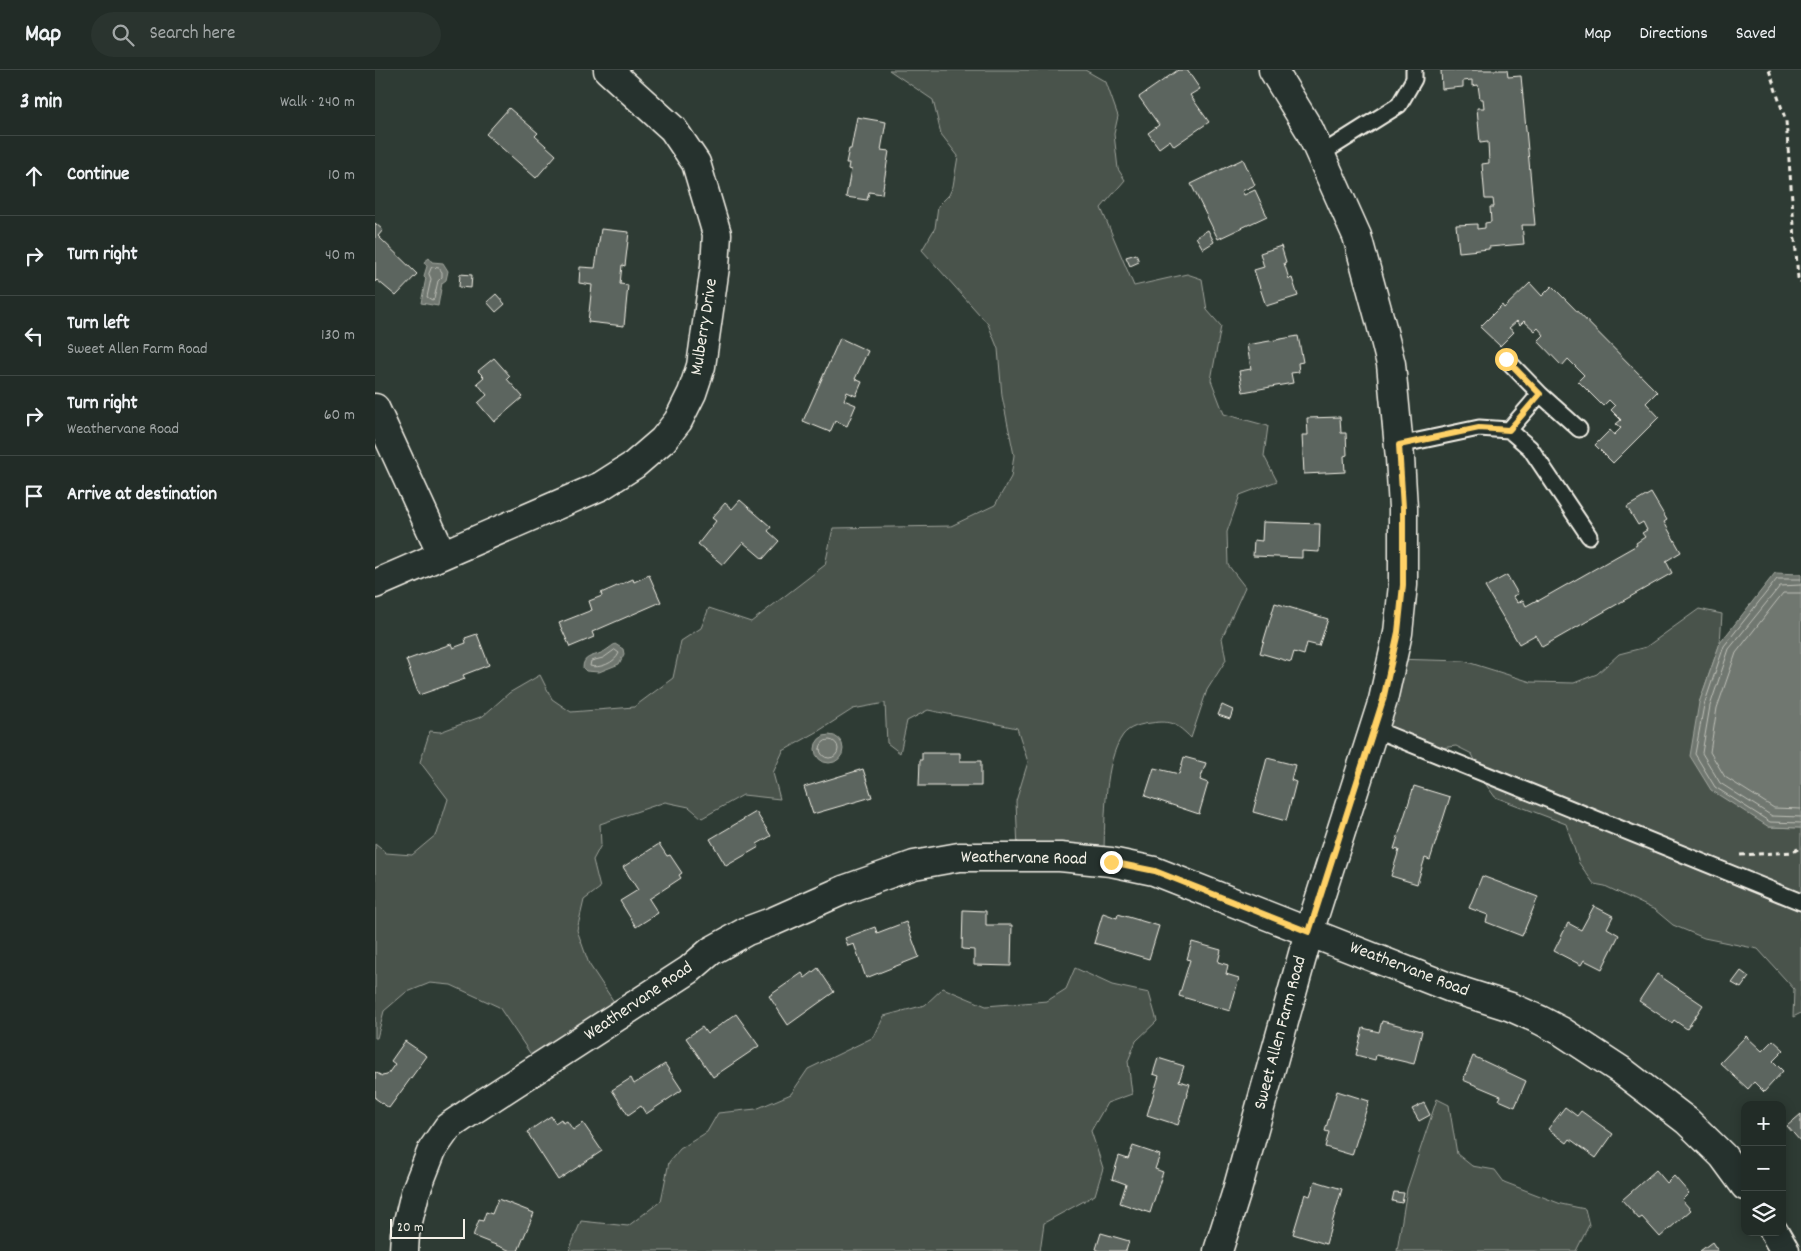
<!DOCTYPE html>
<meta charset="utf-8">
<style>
:root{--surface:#222c27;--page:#2a342f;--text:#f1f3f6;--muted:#a2a7a7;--line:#3f4844}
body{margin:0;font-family:Dekko,sans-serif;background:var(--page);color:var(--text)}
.controls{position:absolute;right:15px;bottom:15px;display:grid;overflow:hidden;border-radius:10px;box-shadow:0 2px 12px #0003}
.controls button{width:45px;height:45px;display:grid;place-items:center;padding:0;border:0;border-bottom:1px solid var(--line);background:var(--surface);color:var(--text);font:25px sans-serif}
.scale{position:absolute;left:15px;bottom:12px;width:75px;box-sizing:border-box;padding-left:5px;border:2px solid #f4f1e8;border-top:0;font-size:14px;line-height:18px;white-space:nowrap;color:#f4f1e8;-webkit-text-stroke:4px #26332d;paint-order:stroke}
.stop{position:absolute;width:15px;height:15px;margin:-11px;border:4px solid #ffd166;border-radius:50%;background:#fff}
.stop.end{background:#ffd166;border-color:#fff;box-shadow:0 1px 5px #0008}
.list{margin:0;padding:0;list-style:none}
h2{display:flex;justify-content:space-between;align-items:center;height:65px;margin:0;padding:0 20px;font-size:21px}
h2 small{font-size:16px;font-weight:400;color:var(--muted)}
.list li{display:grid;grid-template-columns:32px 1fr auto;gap:15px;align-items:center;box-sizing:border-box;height:80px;padding:0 20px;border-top:1px solid var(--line)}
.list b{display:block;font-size:19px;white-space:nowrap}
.list p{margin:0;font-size:16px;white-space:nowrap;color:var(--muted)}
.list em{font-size:16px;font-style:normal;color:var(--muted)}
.icon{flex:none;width:28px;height:28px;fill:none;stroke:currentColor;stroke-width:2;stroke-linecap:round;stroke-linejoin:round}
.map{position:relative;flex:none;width:1426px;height:1181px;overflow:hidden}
header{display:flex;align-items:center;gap:30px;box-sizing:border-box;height:70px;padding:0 25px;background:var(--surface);border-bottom:1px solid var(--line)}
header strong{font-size:24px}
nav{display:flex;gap:28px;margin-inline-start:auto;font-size:18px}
.search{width:350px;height:45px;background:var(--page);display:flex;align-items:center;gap:12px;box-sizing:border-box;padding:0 18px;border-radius:28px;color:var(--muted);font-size:19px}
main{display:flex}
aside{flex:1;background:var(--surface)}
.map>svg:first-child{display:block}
.green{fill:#48524c;stroke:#9ea29a}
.water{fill:#6f7770;stroke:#a4a8a0}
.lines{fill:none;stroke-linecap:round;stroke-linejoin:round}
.shore{stroke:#bfc0b8;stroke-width:1}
.building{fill:#5c655e;stroke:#f4f1e8}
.service-casing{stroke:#f4f1e8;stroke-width:19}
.minor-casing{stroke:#f4f1e8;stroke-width:31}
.path{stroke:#f4f1e8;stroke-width:3;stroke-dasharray:5 4;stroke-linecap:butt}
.service{stroke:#26332d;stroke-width:15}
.minor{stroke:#26332d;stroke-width:28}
.route{stroke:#ffd166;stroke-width:6}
.labels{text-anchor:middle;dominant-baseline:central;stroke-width:4;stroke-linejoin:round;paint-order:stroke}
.street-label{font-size:18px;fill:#f4f1e8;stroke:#26332d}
</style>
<header>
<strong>Map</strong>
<div class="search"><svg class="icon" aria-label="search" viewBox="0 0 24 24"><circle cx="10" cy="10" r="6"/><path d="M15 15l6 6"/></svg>Search here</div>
<nav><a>Map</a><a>Directions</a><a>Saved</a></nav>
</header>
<main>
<aside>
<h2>3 min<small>Walk · 240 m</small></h2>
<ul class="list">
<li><svg class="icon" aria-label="ahead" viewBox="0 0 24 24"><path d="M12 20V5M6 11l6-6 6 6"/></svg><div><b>Continue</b></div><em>10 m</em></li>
<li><svg class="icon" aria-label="right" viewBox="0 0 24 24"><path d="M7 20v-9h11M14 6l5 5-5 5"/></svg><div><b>Turn right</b></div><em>40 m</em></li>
<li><svg class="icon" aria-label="left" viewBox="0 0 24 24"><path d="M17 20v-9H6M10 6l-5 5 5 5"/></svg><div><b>Turn left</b><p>Sweet Allen Farm Road</p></div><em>130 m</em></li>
<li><svg class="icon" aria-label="right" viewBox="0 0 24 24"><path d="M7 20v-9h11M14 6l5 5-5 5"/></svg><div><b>Turn right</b><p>Weathervane Road</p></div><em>60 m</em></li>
<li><svg class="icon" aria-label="arrive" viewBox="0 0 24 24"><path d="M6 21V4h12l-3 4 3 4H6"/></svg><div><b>Arrive at destination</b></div></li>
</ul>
</aside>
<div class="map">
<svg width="1426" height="1181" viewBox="0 0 1426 1181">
<rect width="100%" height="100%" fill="#2e3b34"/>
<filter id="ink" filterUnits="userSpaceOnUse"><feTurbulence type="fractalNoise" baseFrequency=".02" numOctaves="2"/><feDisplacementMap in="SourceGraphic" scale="10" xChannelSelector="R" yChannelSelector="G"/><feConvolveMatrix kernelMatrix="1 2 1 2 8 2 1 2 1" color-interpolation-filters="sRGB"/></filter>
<g filter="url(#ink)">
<path class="green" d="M514,0H710L731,12L743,46L739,64L743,99L750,110L726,138L759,216L812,204L827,209L832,240L846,256L836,310L849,344L893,356L889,386L902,411L865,425L852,462L853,495L870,517L847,568L851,590L832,620L816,668C802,654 796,650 776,653C766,654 754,657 748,665C729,691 730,749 729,781H643L641,731L653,692L642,658L553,640L532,651L525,683L512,673L510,633L478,639L442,662L408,681L398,703L405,729L368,725L327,748L314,737L290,732L225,754L226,775L218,790L225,818L209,830L202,860L214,894L243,938L161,992L124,937L76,915L55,913L30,923L9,941L2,968H0V774L11,783L37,785L62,764L73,729L45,692L55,661L65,662L108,646L134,623L165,605L177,629L196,642L259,637L298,608L306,571L326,558L334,538L376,552L450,495L458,458L576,456L620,435L636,407L639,385L627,326L623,279L613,254L547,180L560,158L563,136L574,125L578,116L583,86L566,64L558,30Z
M1324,539L1347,544L1345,573L1324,633L1394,757L1426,758V943L1418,947L1419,919L1383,879L1329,868L1298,855L1280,840L1230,816L1219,814L1204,793L1191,754L1120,727L1112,716L1097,684L1081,676L1050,680L998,662L1018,589L1089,591L1156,612L1199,613L1222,604L1244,584L1271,577Z
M700,898L737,915L774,923L782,951L761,971L753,991L757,1024L732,1033L716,1061L728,1098L720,1125L669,1153L665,1181H194L206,1151L253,1156L286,1131L294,1092L305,1079L332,1062L343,1043L381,1039L416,1024L433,999L499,967L509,946L550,935L568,918L611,936L672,931L691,919Z
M1062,1029L1074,1035L1082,1084L1097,1096L1120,1100L1129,1112L1186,1134L1210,1139L1214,1155L1201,1181H1022L1032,1119Z"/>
<path class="water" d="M54,188L57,192L68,193L73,201L71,210L67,213L63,236L46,233L51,208L49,206L52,196L49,192Z
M1400,503L1426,504V758L1394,757L1336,720L1315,686L1324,633L1345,573Z
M240,574L248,579L249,584L244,594L224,602L211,601L208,598C208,586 217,587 226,583C231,581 235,577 240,574Z
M440 679a14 14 0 1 1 28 0a14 14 0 1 1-28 0Z"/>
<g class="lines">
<path class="shore" d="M57,197L64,198L67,202V207L63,211L59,229L57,230L52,227L56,209L54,204Z
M1426,509H1402L1349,576L1329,635L1320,684L1340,717L1395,752L1426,753
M1426,515L1405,516L1354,579L1335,636L1327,683L1345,713L1397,746L1426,747
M1426,523H1408L1361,583L1342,638L1335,682L1350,707L1399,738L1426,739
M240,580L244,583C240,593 224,599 215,596L216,591L228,588Z
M445 679a9 9 0 1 1 18 0a9 9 0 1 1-18 0Z"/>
</g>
<path class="building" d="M803,0H812L825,19L815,25L834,52L799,76L795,70L784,78L773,63L784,55L764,27Z
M1066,0H1132L1133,7L1146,6L1160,155H1147L1149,174L1114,177V179L1084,182L1081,155L1102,154V159L1110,158V153L1116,152L1115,137H1119L1118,129H1110L1107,94L1114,93L1113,72L1105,73L1102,38H1109L1108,29H1105L1103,15L1097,16V10L1088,11V17L1067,19Z
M134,38L163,63L160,66L181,85L161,108L111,64Z
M482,47L511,52L506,80L514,81L507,124L494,122L492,130L471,127L476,100L473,99L474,93H471L474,79H476Z
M868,89L880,115L867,121L869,125L880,120L892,146L843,169L816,114Z
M0,153L8,160L3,166L42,204L21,226L2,210L0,212Z
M226,159L254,162L250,196L247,195L245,214L253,215L249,256L213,252L217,215L204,213L205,197L220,198Z
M833,160L839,172L828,179L821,167Z
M906,176L911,192L909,193L914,209L917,208L923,226L891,236L879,200L889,197L885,183Z
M761,184L764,192L755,196L751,187Z
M85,204L97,205L96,218L84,217Z
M1155,213L1167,226L1177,216L1282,322L1271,333L1284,347L1238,393L1220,375L1235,360L1239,365L1246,358L1241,354L1246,350L1236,340L1240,336L1234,330L1228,336L1203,311L1209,305L1193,289L1187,296L1163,271L1169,265L1163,258L1160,261L1149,251L1145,255L1142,251L1134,258L1139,262L1125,276L1105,257L1127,235L1129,238Z
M121,224L130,234L121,242L112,232Z
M923,266L928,292L923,293L924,302L916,303L918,313L868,322L864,301L876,299L872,275Z
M465,268L493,281L480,309L487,312L481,326L472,322L469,330L481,335L472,356L460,351L455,362L428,351Z
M119,288L135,306L132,309L148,327L119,352L103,333L112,325L102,313L109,307L103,301Z
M965,347L966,363H971L972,385L969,386L970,402L929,404L927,365H933L932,348Z
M1276,423L1292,450L1289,452L1306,482L1291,491L1297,503L1167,577L1160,565L1144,574L1110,517L1132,505L1143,524L1138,526L1143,533L1148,530L1151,536L1162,530L1163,531L1262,475L1261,473L1270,467L1267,463L1272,460L1268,452L1263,455L1252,437Z
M365,430L396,457L393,461L404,471L388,489L368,472L348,495L323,474L341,451L337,448L350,433L357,439Z
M888,452L945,454L944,482L927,481V488L878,486L879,470L887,471Z
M274,505L286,532L217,562L219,567L195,577L184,553L217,540L214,531L227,526L226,523L258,509L259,512Z
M900,533L953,549L944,576L932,573L929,585L919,582L916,592L885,583Z
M102,564L114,595L88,605L90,609L44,625L31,590L76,574L78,578L91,573L90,568Z
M847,635L858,640L855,649L843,645Z
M547,683H585V691H606V716H544L545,690H547Z
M809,687L831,693L825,710L833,713L824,744L770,726L779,698L804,704Z
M892,688L920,695L916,710L921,712L911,751L878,742Z
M488,699L497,727L438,744L429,717Z
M1039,716L1075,727L1055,790L1050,788L1042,814L1016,806L1024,780L1019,779Z
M381,742L396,766L382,774L384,777L351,796L335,769Z
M284,774L292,786L295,785L307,803L304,805L306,808L274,829L283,843L261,857L245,831L263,820L248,797Z
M1107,806L1163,827L1147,866L1111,852L1113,845L1094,838Z
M1219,836L1238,846L1232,858L1244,865L1227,899L1209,890L1206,895L1179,881L1193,853L1206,860Z
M588,840L611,841V855H637L636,896L599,895V880L587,879Z
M728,843L742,848L743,844L784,856L774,889L719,873Z
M531,852L544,887L491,908L479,874L473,876L470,868L500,857L502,863Z
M817,872L846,880L843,892L853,895L851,904L864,908L855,941L804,926L815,890L812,889Z
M443,898L459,922L413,955L394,926L427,903L430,908Z
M1366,901L1374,907L1366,918L1357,913Z
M1282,904L1328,935L1312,959L1299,950L1297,953L1264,931Z
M361,944L384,976L338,1007L311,968L327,957L332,964Z
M1007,951L1047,961L1039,994L1001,985L1000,990L981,985L988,958L1004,962Z
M1371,966L1387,981L1398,970L1409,980L1398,991L1408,1001L1389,1022L1379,1012L1373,1019L1345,993Z
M30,971L52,986L14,1038L0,1028V1002L7,1006L12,1005L20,994L16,991Z
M1098,986L1151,1011L1140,1037L1124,1030L1126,1026L1088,1010Z
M783,988L809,996L804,1011L815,1014L803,1055L772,1045L784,1006L778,1004Z
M290,994L307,1020L271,1044L266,1036L253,1045L237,1020L256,1008L259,1014Z
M962,1021L994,1031L977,1085L950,1077L954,1062L950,1061Z
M1049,1033L1055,1045L1044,1051L1037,1039Z
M1190,1037L1202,1046L1206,1041L1238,1064L1221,1088L1195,1069L1192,1073L1173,1059Z
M1426,1044V1072L1412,1056Z
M176,1046L180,1053L186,1049L188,1053L192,1051L198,1060L208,1053L227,1081L183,1110L152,1062Z
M758,1076L785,1085L780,1099L788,1102L775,1143L745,1133L751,1114L737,1109L744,1086L753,1089Z
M1281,1100L1292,1113L1299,1106L1314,1123L1307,1130L1316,1140L1285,1167L1267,1147L1264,1149L1247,1130Z
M940,1111L967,1119L951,1174L918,1164L930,1124L935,1126Z
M1019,1122L1029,1123L1027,1133L1017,1131Z
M123,1129L159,1143L143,1181H136L98,1166L104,1150L108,1151L111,1142L117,1144Z
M726,1163L754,1171L751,1181H725L721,1179Z
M1337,1172L1343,1181H1325Z"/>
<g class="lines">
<defs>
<path id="service" d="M946,84L1024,35L1039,9V0
M1131,289L1165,324L1134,360
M1165,324L1204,359
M1024,375L1104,358L1134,360L1155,378L1214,466
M999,659L1426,832"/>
<path id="minor" d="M0,338L67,484
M0,514L226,416L259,395L288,370L303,351L317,323L326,296L340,197L342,164L321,93L298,59L233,0
M1399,1162L1410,1181
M29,1181L30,1164L40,1123L57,1080L73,1057L98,1040L314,900L336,881L372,861L399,851L471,819L539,795L584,787H685L736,792L779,801L1076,918L1136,937L1165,950L1186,961L1247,1001L1312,1051L1348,1086L1370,1116
M843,1181L861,1124L934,862L1008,630L1023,563L1028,515V438L1025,388L1016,294L1006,254L982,166L934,59L898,0"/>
</defs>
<use href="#service" class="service-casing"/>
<use href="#minor" class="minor-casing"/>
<path class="path" d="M1394,0L1411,51L1423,208L1426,213
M1365,785L1418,782L1426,777"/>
<use href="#service" class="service"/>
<use href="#minor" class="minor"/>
</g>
</g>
<g class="lines" filter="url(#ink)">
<path class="route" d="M736,792L780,801L934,862L1008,630L1023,562L1028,515V438L1024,375L1104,358L1134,360L1165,324L1131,289"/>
</g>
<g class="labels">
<g class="street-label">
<text transform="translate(330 257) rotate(-81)">Mulberry Drive</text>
<text transform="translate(649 789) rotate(1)">Weathervane Road</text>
<text transform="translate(1034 900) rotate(21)">Weathervane Road</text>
<text transform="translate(264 932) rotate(-34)">Weathervane Road</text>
<text transform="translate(906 963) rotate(-75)">Sweet Allen Farm Road</text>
</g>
</g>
</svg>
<div class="controls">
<button>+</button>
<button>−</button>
<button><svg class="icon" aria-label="layers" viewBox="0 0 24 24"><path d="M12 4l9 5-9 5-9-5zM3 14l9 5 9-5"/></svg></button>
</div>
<div class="scale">20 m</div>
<div class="stop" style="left:1131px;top:289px"></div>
<div class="stop end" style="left:736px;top:792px"></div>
</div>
</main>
